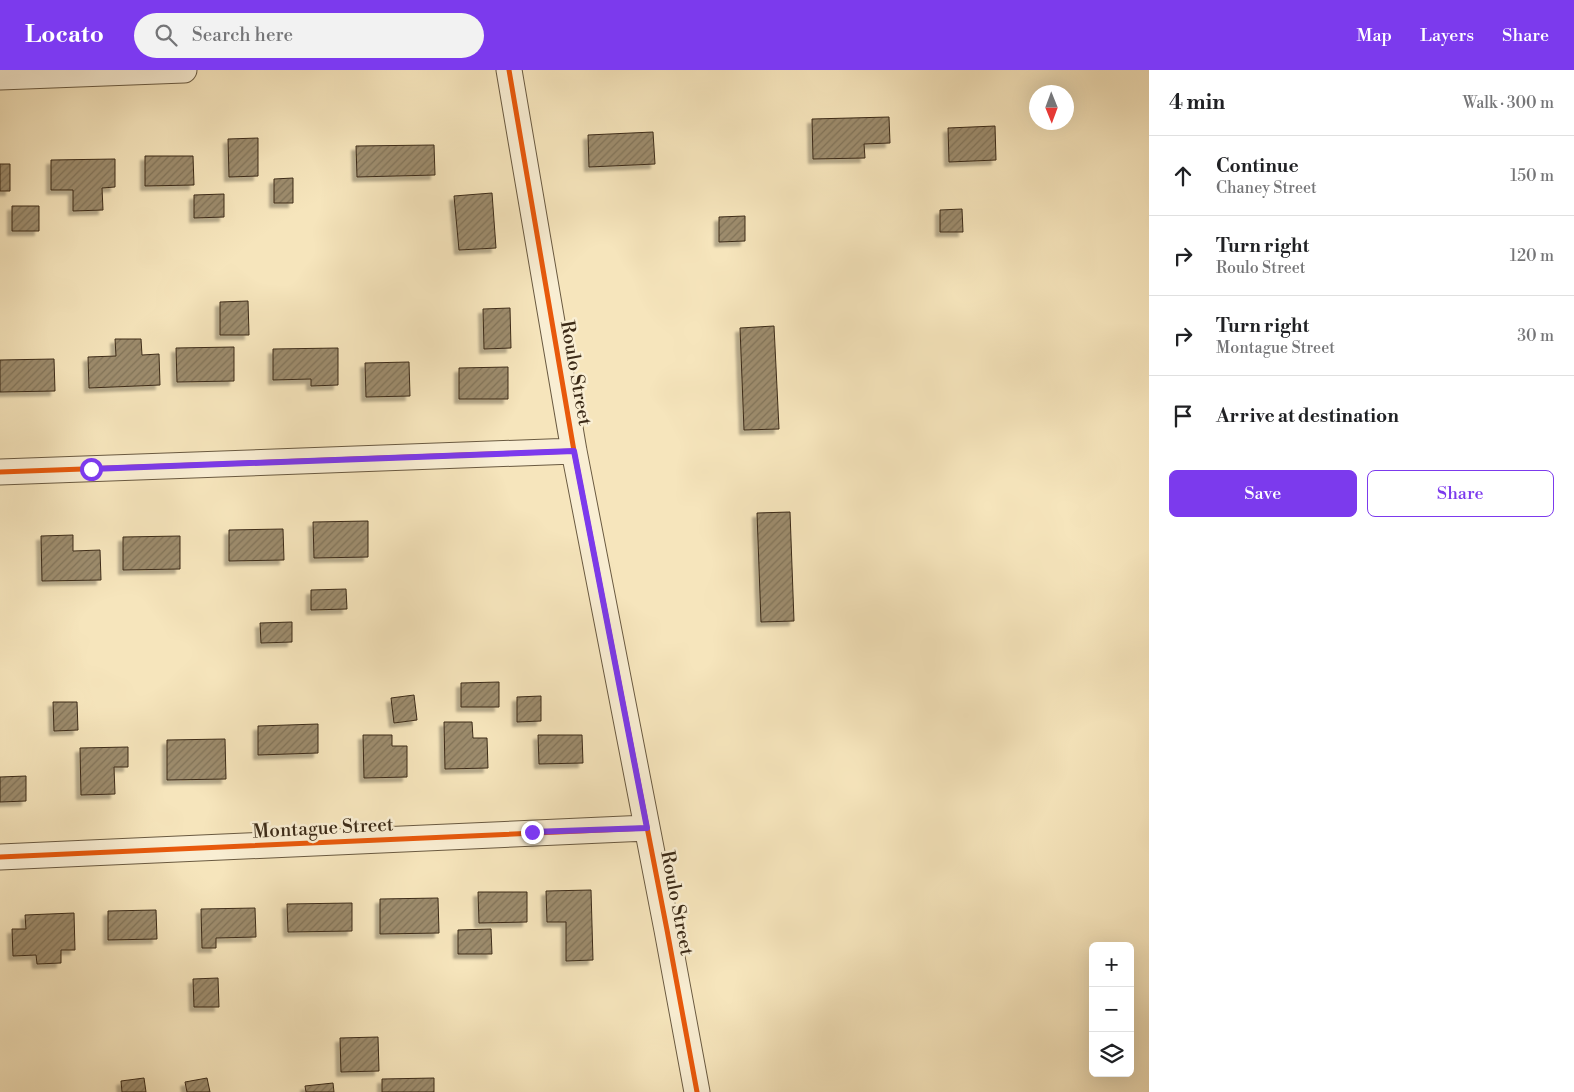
<!DOCTYPE html>
<meta charset="utf-8">
<style>
:root{--surface:#fff;--page:#f2f2f2;--text:#202124;--muted:#757577;--line:#e0e0e0;--accent:#7c3aed}
body{margin:0;font-family:"Libre Bodoni",serif;background:var(--page);color:var(--text)}
.controls{position:absolute;right:15px;bottom:15px;display:grid;overflow:hidden;border-radius:8px;box-shadow:0 5px 20px #0002}
.controls button{width:45px;height:45px;display:grid;place-items:center;padding:0;border:0;border-bottom:1px solid var(--line);background:var(--surface);color:var(--text);font:25px sans-serif}
.compass{position:absolute;left:1029px;top:15px;width:45px;height:45px;border-radius:50%;background:var(--surface);box-shadow:0 5px 20px #0002;rotate:179deg}
.stop{position:absolute;width:15px;height:15px;margin:-11px;border:4px solid #7c3aed;border-radius:50%;background:#fff}
.stop.end{background:#7c3aed;border-color:#fff;box-shadow:0 1px 5px #0008}
.list{margin:0;padding:0;list-style:none}
h2{display:flex;justify-content:space-between;align-items:center;height:65px;margin:0;padding:0 20px;font-size:21px}
h2 small{font-size:16px;font-weight:400;color:var(--muted)}
.list li{display:grid;grid-template-columns:32px 1fr auto;gap:15px;align-items:center;box-sizing:border-box;height:80px;padding:0 20px;border-top:1px solid var(--line)}
.list b{display:block;font-size:19px;white-space:nowrap}
.list p{margin:0;font-size:16px;white-space:nowrap;color:var(--muted)}
.list em{font-size:16px;font-style:normal;color:var(--muted)}
.actions{display:flex;gap:10px;padding:15px 20px}
.actions a{flex:1;padding:11px 0;border:1px solid var(--accent);border-radius:8px;text-align:center;font-size:18px;color:var(--accent)}
.actions .main{background:var(--accent);color:#fff}
.icon{flex:none;width:28px;height:28px;fill:none;stroke:currentColor;stroke-width:2;stroke-linecap:round;stroke-linejoin:round}
.map{position:relative;flex:none;width:1149px;height:1022px;overflow:hidden}
header{display:flex;align-items:center;gap:30px;box-sizing:border-box;height:70px;padding:0 25px;background:var(--accent);color:#fff}
header strong{font-size:24px}
nav{display:flex;gap:28px;margin-inline-start:auto;font-size:18px}
.search{width:350px;height:45px;background:var(--page);display:flex;align-items:center;gap:12px;box-sizing:border-box;padding:0 18px;border-radius:28px;color:var(--muted);font-size:19px}
main{display:flex}
aside{flex:1;background:var(--surface)}
.map>svg:first-child{display:block}
.building{fill:url(#building-hatch);stroke:#3c2b18;filter:url(#shadow)}
.lines{fill:none;stroke-linecap:round;stroke-linejoin:round}
.minor-casing{stroke:#6a5a41;stroke-width:27}
.minor{stroke:#f9eed3;stroke-width:25}
.cycleway-casing{stroke:#f9eed3;stroke-width:8}
.cycleway{stroke:#e8590c;stroke-width:5}
.route{stroke:#7c3aed;stroke-width:6}
.labels{text-anchor:middle;dominant-baseline:central;stroke-width:5;stroke-linejoin:round;paint-order:stroke}
.street-label{font-size:19px;fill:#3c2b18;stroke:#f9eed3}
</style>
<header>
<strong>Locato</strong>
<div class="search"><svg class="icon" aria-label="search" viewBox="0 0 24 24"><circle cx="10" cy="10" r="6"/><path d="M15 15l6 6"/></svg>Search here</div>
<nav><a>Map</a><a>Layers</a><a>Share</a></nav>
</header>
<main>
<div class="map">
<svg width="1149" height="1022" viewBox="0 0 1149 1022">
<defs>
<pattern id="building-hatch" width="6" height="6" patternUnits="userSpaceOnUse" patternTransform="scale(1.25)"><rect width="6" height="6" fill="#9d8c6d"/><path d="M-1 1l2-2M0 6l6-6M5 7l2-2" fill="none" stroke="#817359"/></pattern>
<filter id="shadow"><feDropShadow dx="-4.5" dy="4.5" stdDeviation="1" flood-color="#0004"/></filter>
</defs>
<rect width="100%" height="100%" fill="#f6e5bc"/>
<filter id="stains"><feTurbulence type="fractalNoise" baseFrequency=".004" numOctaves="4"/><feColorMatrix values="0 0 0 0 .2 0 0 0 0 .09 0 0 0 0 .02 0 0 0 .5 -.17"/></filter>
<radialGradient id="worn" r=".72"><stop offset=".6" stop-color="#630" stop-opacity="0"/><stop offset="1" stop-color="#630" stop-opacity=".3"/></radialGradient>
<path class="building" d="M889,47L890,73L864,74L865,88L813,89L812,49Z
M995,56L996,90L949,92L948,58Z
M653,62L655,94L589,97L588,65Z
M258,68V106L229,107L228,69Z
M434,75L435,105L357,107L356,76Z
M145,86H193L194,115L145,116Z
M115,89V117L102,118L103,140L73,141V120H51V90Z
M0,94H10V121H0Z
M293,108V133H274V109Z
M492,123L496,178L459,180L454,126Z
M224,124V147L194,148V125Z
M12,136H39V161H12Z
M962,139L963,162H940V140Z
M745,146V171L719,172V147Z
M248,231L249,265H220V232Z
M510,238L511,278L484,279L483,239Z
M774,256L779,359L744,360L740,258Z
M115,269H141L142,285L159,284L160,315L89,318L88,287L116,286Z
M234,277V311L177,312L176,278Z
M338,278V315L311,316V309L273,310V279Z
M54,289L55,321L0,322V290Z
M409,292L410,326L366,327L365,293Z
M508,297V329H459V298Z
M790,442L794,551L761,552L757,443Z
M368,451V487L314,488L313,452Z
M283,459L284,490L229,491V460Z
M73,465V481L100,480L101,510L42,511L41,466Z
M180,466V499L123,500V467Z
M346,519L347,539L311,540V520Z
M292,552V572L261,573L260,553Z
M499,612V637H461V613Z
M414,625L417,650L394,653L391,628Z
M541,626V651L517,652V627Z
M53,632H77L78,660L54,661Z
M444,652H472L473,668H487L488,698L445,699Z
M318,654V683L258,685V656Z
M363,665H392V676H407V707L364,708Z
M538,665H582L583,693L539,694Z
M225,669L226,709L167,710V670Z
M128,677V697H114L115,724L81,725L80,678Z
M26,706V731L0,732V707Z
M591,820L593,890L566,891V852H547L546,821Z
M478,822H527V852L479,853Z
M438,828L439,863L380,864V829Z
M352,833V861L288,862L287,834Z
M255,838L256,867L216,868V878H202L201,839Z
M156,840L157,869L108,870V841Z
M74,843L75,880H61V893L37,894L36,885L13,886L12,859H26L25,845Z
M491,859L492,884H458V860Z
M218,908L219,937H194L193,909Z
M378,967L379,1001L341,1002L340,968Z
M144,1008L146,1022H122L121,1011Z
M207,1008L210,1022H187L185,1012Z
M434,1008V1022H382V1009Z
M333,1013L334,1022H306L305,1016Z"/>
<g class="lines">
<defs>
<path id="minor" d="M509,0L574,381L667,860L697,1022
M0,7L184,0
M0,402L574,381
M0,787L647,758"/>
</defs>
<use href="#minor" class="minor-casing"/>
<use href="#minor" class="minor"/>
<defs>
<path id="cycleway" d="M509,0L574,381L667,860L697,1022
M0,402L574,381
M0,787L647,758"/>
</defs>
<use href="#cycleway" class="cycleway-casing"/>
<use href="#cycleway" class="cycleway"/>
</g>
<g class="lines">
<path class="route" d="M91,399L574,381L647,758L532,762"/>
</g>
<g class="labels">
<g class="street-label">
<text transform="translate(576 303) rotate(80)">Roulo Street</text>
<text transform="translate(323 758) rotate(-3)">Montague Street</text>
<text transform="translate(677 833) rotate(79)">Roulo Street</text>
</g>
</g>
<rect width="100%" height="100%" filter="url(#stains)"/>
<rect width="100%" height="100%" fill="url(#worn)"/>
</svg>
<div class="controls">
<button>+</button>
<button>−</button>
<button><svg class="icon" aria-label="layers" viewBox="0 0 24 24"><path d="M12 4l9 5-9 5-9-5zM3 14l9 5 9-5"/></svg></button>
</div>
<svg class="compass" viewBox="-18 -18 36 36"><path d="M0-13l5 13h-10z" fill="#e53935"/><path d="M0 13l5-13h-10z" fill="#757577"/></svg>
<div class="stop" style="left:91px;top:399px"></div>
<div class="stop end" style="left:532px;top:762px"></div>
</div>
<aside>
<h2>4 min<small>Walk · 300 m</small></h2>
<ul class="list">
<li><svg class="icon" aria-label="ahead" viewBox="0 0 24 24"><path d="M12 20V5M6 11l6-6 6 6"/></svg><div><b>Continue</b><p>Chaney Street</p></div><em>150 m</em></li>
<li><svg class="icon" aria-label="right" viewBox="0 0 24 24"><path d="M7 20v-9h11M14 6l5 5-5 5"/></svg><div><b>Turn right</b><p>Roulo Street</p></div><em>120 m</em></li>
<li><svg class="icon" aria-label="right" viewBox="0 0 24 24"><path d="M7 20v-9h11M14 6l5 5-5 5"/></svg><div><b>Turn right</b><p>Montague Street</p></div><em>30 m</em></li>
<li><svg class="icon" aria-label="arrive" viewBox="0 0 24 24"><path d="M6 21V4h12l-3 4 3 4H6"/></svg><div><b>Arrive at destination</b></div></li>
</ul>
<div class="actions"><a class="main">Save</a><a>Share</a></div>
</aside>
</main>
